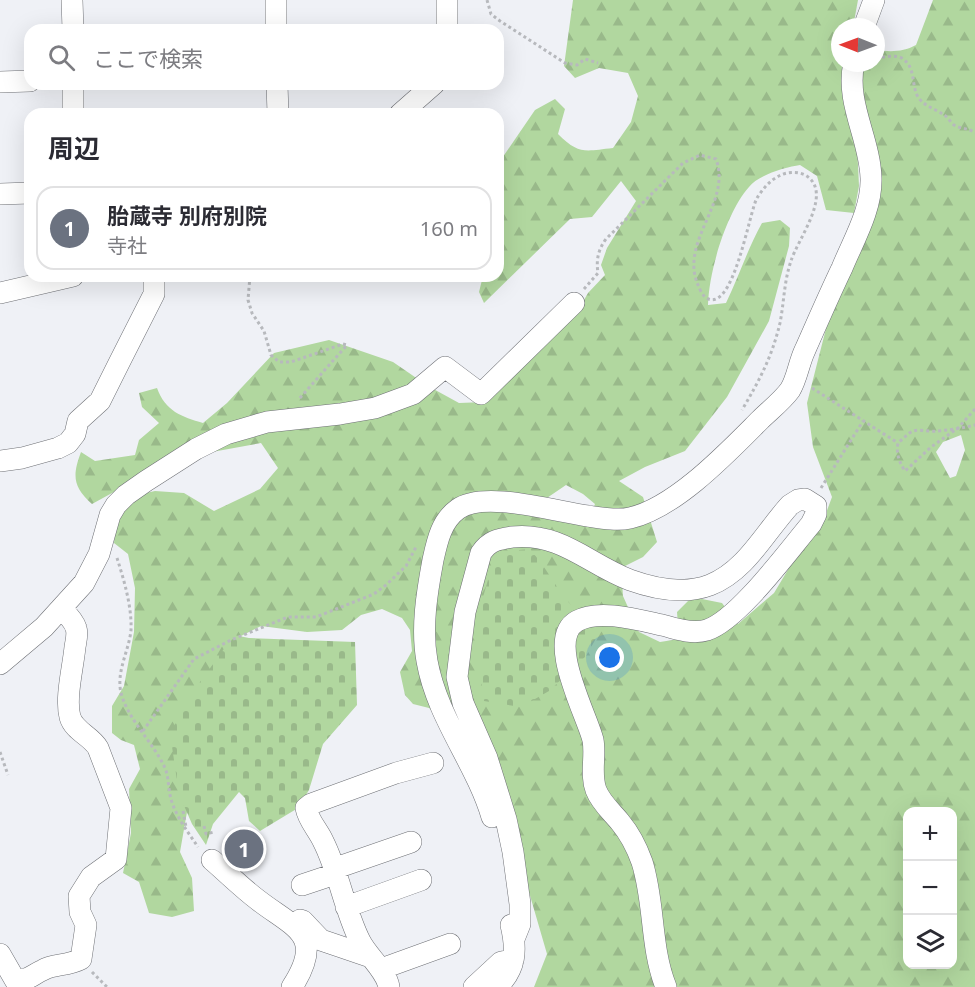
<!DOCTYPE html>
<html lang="ja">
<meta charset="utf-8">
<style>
:root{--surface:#fff;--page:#f7f7f7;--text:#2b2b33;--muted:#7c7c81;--line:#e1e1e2;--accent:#d93025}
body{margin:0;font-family:"Noto Sans","Noto Sans JP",sans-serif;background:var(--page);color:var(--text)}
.controls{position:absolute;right:18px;bottom:18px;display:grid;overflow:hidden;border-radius:12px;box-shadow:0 6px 24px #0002}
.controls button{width:54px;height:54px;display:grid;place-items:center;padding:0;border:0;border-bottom:2px solid var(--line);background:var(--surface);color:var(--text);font:30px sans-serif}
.compass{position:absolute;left:831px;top:18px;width:54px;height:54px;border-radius:50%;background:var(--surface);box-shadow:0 6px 24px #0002;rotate:271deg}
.you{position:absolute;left:610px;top:658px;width:21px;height:21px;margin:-15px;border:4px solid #fff;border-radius:50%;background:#1a73e8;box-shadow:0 0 0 9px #1a73e833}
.badge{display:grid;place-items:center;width:39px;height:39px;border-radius:50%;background:var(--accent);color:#fff;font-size:20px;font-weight:700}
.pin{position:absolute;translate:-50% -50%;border:3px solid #fff;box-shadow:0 2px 6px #0006}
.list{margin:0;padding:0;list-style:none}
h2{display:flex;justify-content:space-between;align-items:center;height:78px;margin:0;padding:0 24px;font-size:26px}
h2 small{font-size:20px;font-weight:400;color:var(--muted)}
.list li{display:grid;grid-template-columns:39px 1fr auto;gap:18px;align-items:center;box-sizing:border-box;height:84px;margin:0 12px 12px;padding:0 12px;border:2px solid var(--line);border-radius:18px}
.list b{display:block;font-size:22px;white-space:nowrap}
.list p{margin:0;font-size:20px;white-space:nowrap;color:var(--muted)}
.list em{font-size:20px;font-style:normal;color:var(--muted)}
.icon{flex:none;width:33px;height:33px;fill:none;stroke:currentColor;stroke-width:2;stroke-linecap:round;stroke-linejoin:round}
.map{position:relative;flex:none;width:975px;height:987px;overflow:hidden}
.search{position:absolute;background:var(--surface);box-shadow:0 6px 24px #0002;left:24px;top:24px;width:480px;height:66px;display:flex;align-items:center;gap:15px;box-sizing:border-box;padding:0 21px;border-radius:18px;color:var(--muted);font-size:22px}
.panel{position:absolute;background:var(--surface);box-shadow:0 6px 24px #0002;left:24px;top:108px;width:480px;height:174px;border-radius:18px}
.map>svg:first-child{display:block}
.forest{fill:url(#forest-firs);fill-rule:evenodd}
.cemetery{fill:url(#cemetery-stones)}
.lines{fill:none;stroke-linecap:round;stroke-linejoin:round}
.minor-casing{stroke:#6e7075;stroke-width:22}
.path{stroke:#b7b9bd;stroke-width:3;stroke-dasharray:3 3;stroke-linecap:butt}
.minor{stroke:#fff;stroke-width:21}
</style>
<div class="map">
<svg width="975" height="987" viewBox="0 0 975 987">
<defs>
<pattern id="forest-firs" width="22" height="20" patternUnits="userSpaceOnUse" patternTransform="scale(1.5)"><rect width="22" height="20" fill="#b1d79f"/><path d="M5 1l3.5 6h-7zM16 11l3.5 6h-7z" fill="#99b98a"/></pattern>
<pattern id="cemetery-stones" width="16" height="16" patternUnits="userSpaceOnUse" patternTransform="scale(1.5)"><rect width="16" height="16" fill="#b1d79f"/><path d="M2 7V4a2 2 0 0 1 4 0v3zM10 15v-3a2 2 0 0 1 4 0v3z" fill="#99b98a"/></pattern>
</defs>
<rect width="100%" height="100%" fill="#eff1f6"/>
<path class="forest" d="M573,0H858L853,27H840V63H876V50C891,52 903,52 916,45L933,0H975V987H534L547,954L515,844L442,719L429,708L413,704L405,695L400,672L412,651L410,630L402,618L382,609L361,615L342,630L307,632L261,626L237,638L187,812L180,852L192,878L194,911L172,917L149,913L139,882L123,873L131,833L129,789L140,769L134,745L121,740L112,733V706L124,686L134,632L135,588L128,554L114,543L116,517L132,496L155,491L184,493L214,511L260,489L278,468L261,443L212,452L123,487L92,504C73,487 72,476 81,452L95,461L135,455L139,440L159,423L142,407L139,393L157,388C165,411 182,417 203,423L227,403L274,353L329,340L393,362L428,386L459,403L485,402L580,307L588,293L605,275L601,265L607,248L636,201L621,181L592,217L570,219L484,303L479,292L483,276H498V164L535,110L555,99L565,109L558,134C579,155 585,151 613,148L631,122L638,96L628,73L599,68L575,78L564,66ZM857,145L873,218L831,309L807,403L813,447L832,497L822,524L798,553L774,593L738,624L722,603L692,597L677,612L679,639L660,642L639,632L623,596L621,568L643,557L657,542L643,497L619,481L645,467L685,451L727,397L769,321L789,246L790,228L780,220L762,223C748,248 739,276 726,303L708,305C709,271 726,213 749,187C758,175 786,167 800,165L817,176L826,210L854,213L859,186ZM961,435L965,450L956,476L950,478L936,452L943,442ZM566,485L583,494L595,504L587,523L541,502ZM908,812H952V964H908Z"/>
<path class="cemetery" d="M530,549L542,564L563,596L598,635L586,656L549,691L521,707L484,701L477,649L481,604L496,552Z
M234,635L249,638L355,642L357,705L323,744L309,790L298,808L260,831L249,821L245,798L239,792L213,824L206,845L192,824L179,794L170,733L195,689Z"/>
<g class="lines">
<defs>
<path id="minor" d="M72,0L73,30
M276,0V30
M864,27L874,0
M447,30V0
M0,82L30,81
M73,84V114
M277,84L278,114
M400,114L434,84
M0,194L30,193
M0,293L73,276
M0,461L22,458L58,448L68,443L75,434L78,421L100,401L119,363L154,294V276
M0,664L44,627L84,583L99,554L110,515L116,505L126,495L146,481L196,449L226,434L267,422L340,414L375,408L413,394L445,367L481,394L574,303
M492,817C476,763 437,718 427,661C421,628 427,592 433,560C437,542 441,521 458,509C484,490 557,512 588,516C601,518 617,521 630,518C675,508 727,453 760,420C769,411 782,401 790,390C797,379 799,362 805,350C817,323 829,295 842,268C854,239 872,209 871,178C870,139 845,102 854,63
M212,860C227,873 242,888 258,900C294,928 326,934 292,987
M333,869L411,842
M302,885L335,874
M346,907L421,880
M300,920L303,921L321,940L368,956
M514,939L520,924V904L513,852L506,819L487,758L463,703L457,677L465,612L481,553C489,541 498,539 512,537C561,532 588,564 630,580C655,589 684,595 710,585C746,571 765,532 790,505L798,500L805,499L816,506V514L811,524C789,550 738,620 707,630C694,634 679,630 666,626C642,621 600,608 577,621C545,639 587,715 593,740C596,756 590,774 596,790C601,803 612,812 620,822C630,834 637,848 642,862C655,903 650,947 666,987
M0,954L15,980C28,981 32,975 43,970C53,964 68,966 81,959L86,925L80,912L79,896L91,877L116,859L121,808L98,748C91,736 74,731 70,717C65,698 73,668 75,647C76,641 78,634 76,628C74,621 67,614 62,609
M381,969L450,944
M389,987C386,970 368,957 360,941C344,909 339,872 323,841C318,830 308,820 306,808L311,804L396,773L433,763
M474,987L501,962L513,960
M497,987C516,969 517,950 511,925"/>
</defs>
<use href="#minor" class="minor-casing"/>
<path class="path" d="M487,0L491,14L500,21L565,63L577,65L585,59L598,63
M876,58C884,57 897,54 903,59C916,68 911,85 918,97C925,107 936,109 944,115C948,117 950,122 954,125C961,129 969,128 975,133
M250,276L248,300L252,313L264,331L271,355L279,362H291L343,344L347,345L299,399
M584,289L598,273C596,260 598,250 606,239L683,163L700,155L716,159C732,203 679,241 698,285C699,288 702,294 705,297C733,318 749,212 757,198C762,190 770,180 779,176C786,172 797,171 805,175C835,192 797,240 791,261C784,281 784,303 780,323C772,357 759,381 742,410
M812,388L898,443
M975,409L958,428L931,447L905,471C899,462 896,453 898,443C903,439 908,433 913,431C920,429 930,432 937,431C950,430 963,428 975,425
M821,488L863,421
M117,558C124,580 132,607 131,630C129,651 116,671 121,693C128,720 153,742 165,768C169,777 168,789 171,799C176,817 188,832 198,847
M143,731L194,659L231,640L288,617H316L374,594L386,585L406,566L416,547
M0,752L8,775
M183,811L186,827
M204,826L206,834L214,832
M92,972L107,987"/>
<use href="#minor" class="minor"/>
</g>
</svg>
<div class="controls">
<button>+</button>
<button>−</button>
<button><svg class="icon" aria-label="layers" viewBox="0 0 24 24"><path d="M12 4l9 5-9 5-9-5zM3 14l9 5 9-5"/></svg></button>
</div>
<svg class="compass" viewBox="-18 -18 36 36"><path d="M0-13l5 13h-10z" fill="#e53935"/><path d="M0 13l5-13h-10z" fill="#7c7c81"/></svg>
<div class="you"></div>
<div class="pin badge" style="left:244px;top:849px;background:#6b7280">1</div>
<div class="search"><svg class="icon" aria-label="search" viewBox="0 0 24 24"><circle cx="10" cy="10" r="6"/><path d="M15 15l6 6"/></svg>ここで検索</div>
<section class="panel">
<h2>周辺<small></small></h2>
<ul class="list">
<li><span class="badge" style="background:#6b7280">1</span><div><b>胎蔵寺 別府別院</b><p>寺社</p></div><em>160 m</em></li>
</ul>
</section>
</div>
